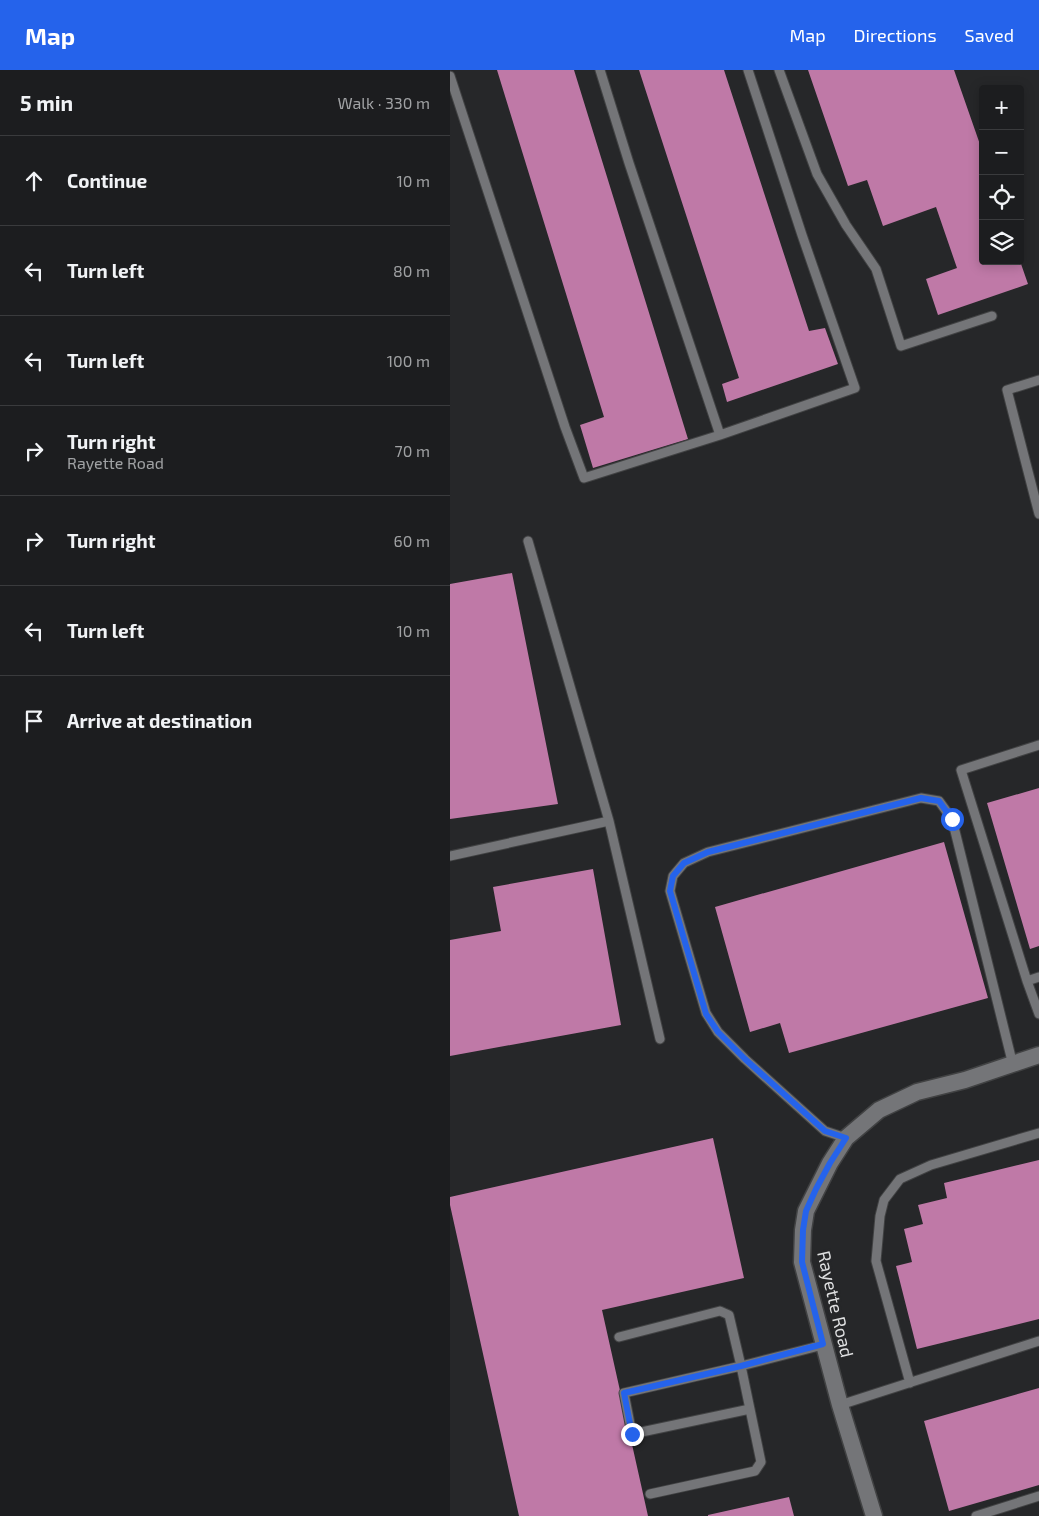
<!DOCTYPE html>
<meta charset="utf-8">
<style>
:root{--surface:#1c1d1f;--page:#252628;--text:#f1f3f6;--muted:#a0a2a4;--line:#3a3b3d;--accent:#2563eb}
body{margin:0;font-family:"Exo 2",sans-serif;background:var(--page);color:var(--text)}
.controls{position:absolute;right:15px;top:15px;display:grid;overflow:hidden;border-radius:5px;box-shadow:0 2px 12px #0003}
.controls button{width:45px;height:45px;display:grid;place-items:center;padding:0;border:0;border-bottom:1px solid var(--line);background:var(--surface);color:var(--text);font:25px sans-serif}
.stop{position:absolute;width:15px;height:15px;margin:-11px;border:4px solid #2563eb;border-radius:50%;background:#fff}
.stop.end{background:#2563eb;border-color:#fff;box-shadow:0 1px 5px #0008}
.list{margin:0;padding:0;list-style:none}
h2{display:flex;justify-content:space-between;align-items:center;height:65px;margin:0;padding:0 20px;font-size:21px}
h2 small{font-size:16px;font-weight:400;color:var(--muted)}
.list li{display:grid;grid-template-columns:32px 1fr auto;gap:15px;align-items:center;box-sizing:border-box;height:90px;padding:0 20px;border-top:1px solid var(--line)}
.list b{display:block;font-size:19px;white-space:nowrap}
.list p{margin:0;font-size:16px;white-space:nowrap;color:var(--muted)}
.list em{font-size:16px;font-style:normal;color:var(--muted)}
.icon{flex:none;width:28px;height:28px;fill:none;stroke:currentColor;stroke-width:2;stroke-linecap:round;stroke-linejoin:round}
.map{position:relative;flex:none;width:589px;height:1446px;overflow:hidden}
header{display:flex;align-items:center;gap:30px;box-sizing:border-box;height:70px;padding:0 25px;background:var(--accent);color:#fff}
header strong{font-size:24px}
nav{display:flex;gap:28px;margin-inline-start:auto;font-size:18px}
main{display:flex}
aside{flex:1;background:var(--surface)}
.map>svg:first-child{display:block}
.building{fill:#bf79a7}
.lines{fill:none;stroke-linecap:round;stroke-linejoin:round}
.lane-casing{stroke:#414243;stroke-width:11}
.street-casing{stroke:#414243;stroke-width:19}
.lane{stroke:#747578;stroke-width:9}
.street{stroke:#747578;stroke-width:16}
.route{stroke:#2563eb;stroke-width:6}
.labels{text-anchor:middle;dominant-baseline:central;stroke-width:5;stroke-linejoin:round;paint-order:stroke}
.street-label{font-size:18px;fill:#dedfe0;stroke:#262729}
</style>
<header>
<strong>Map</strong>
<nav><a>Map</a><a>Directions</a><a>Saved</a></nav>
</header>
<main>
<aside>
<h2>5 min<small>Walk · 330 m</small></h2>
<ul class="list">
<li><svg class="icon" aria-label="ahead" viewBox="0 0 24 24"><path d="M12 20V5M6 11l6-6 6 6"/></svg><div><b>Continue</b></div><em>10 m</em></li>
<li><svg class="icon" aria-label="left" viewBox="0 0 24 24"><path d="M17 20v-9H6M10 6l-5 5 5 5"/></svg><div><b>Turn left</b></div><em>80 m</em></li>
<li><svg class="icon" aria-label="left" viewBox="0 0 24 24"><path d="M17 20v-9H6M10 6l-5 5 5 5"/></svg><div><b>Turn left</b></div><em>100 m</em></li>
<li><svg class="icon" aria-label="right" viewBox="0 0 24 24"><path d="M7 20v-9h11M14 6l5 5-5 5"/></svg><div><b>Turn right</b><p>Rayette Road</p></div><em>70 m</em></li>
<li><svg class="icon" aria-label="right" viewBox="0 0 24 24"><path d="M7 20v-9h11M14 6l5 5-5 5"/></svg><div><b>Turn right</b></div><em>60 m</em></li>
<li><svg class="icon" aria-label="left" viewBox="0 0 24 24"><path d="M17 20v-9H6M10 6l-5 5 5 5"/></svg><div><b>Turn left</b></div><em>10 m</em></li>
<li><svg class="icon" aria-label="arrive" viewBox="0 0 24 24"><path d="M6 21V4h12l-3 4 3 4H6"/></svg><div><b>Arrive at destination</b></div></li>
</ul>
</aside>
<div class="map">
<svg width="589" height="1446" viewBox="0 0 589 1446">
<rect width="100%" height="100%" fill="#262729"/>
<path class="building" d="M47,0H124L238,369L143,398L130,355L154,347Z
M189,0H274L359,261L375,258L388,294L277,332L272,314L289,308Z
M358,0H504L533,83V191H570L578,214L488,245L476,209L507,198L486,137L433,156L417,110L398,116Z
M62,503L108,734L0,749V514Z
M589,718V876L580,879L537,733Z
M494,772L538,928L339,983L330,953L300,962L265,837Z
M143,799L171,955L0,986V870L51,861L43,817Z
M263,1068L294,1208L152,1240L198,1446H69L0,1135V1127Z
M589,1090V1249L467,1279L446,1196L462,1192L454,1159L473,1154L468,1135L497,1128L494,1113Z
M589,1318V1415L499,1441L474,1351Z
M339,1427L344,1446H258V1445Z"/>
<g class="lines">
<defs>
<path id="lane" d="M150,0L179,93L270,365
M329,0L367,104L396,155L426,199L451,276L542,246
M0,6L115,357L134,408L270,365L405,318L352,165L298,0
M589,310L557,320L589,444
M159,751L210,969
M0,786L159,751L78,471
M589,907L577,911L589,944
M577,911L511,700L589,675
M396,1068L375,1061L295,989L268,962L256,943L220,821L223,806L234,793L258,782L471,728L489,731L502,749L563,995
M169,1267L270,1241L279,1245L291,1296L373,1275
M460,1313L426,1191L430,1146L434,1130L450,1109L481,1095L589,1063
M390,1335L589,1271
M200,1424L305,1401L311,1392L291,1296L174,1323L182,1364L300,1339
M526,1446L589,1426"/>
<path id="street" d="M424,1446L390,1335L352,1192L353,1160L356,1141L380,1093L396,1068L429,1040L467,1022L515,1010L589,985"/>
</defs>
<use href="#lane" class="lane-casing"/>
<use href="#street" class="street-casing"/>
<use href="#lane" class="lane"/>
<use href="#street" class="street"/>
</g>
<g class="lines">
<path class="route" d="M182,1364L174,1323L291,1296L373,1274L352,1192L353,1160L356,1141L366,1119L380,1093L396,1068L375,1061L295,989L268,962L256,944L220,821L223,806L234,793L258,782L471,728L489,731L502,749"/>
</g>
<g class="labels">
<g class="street-label">
<text transform="translate(386 1234) rotate(77)">Rayette Road</text>
</g>
</g>
</svg>
<div class="controls">
<button>+</button>
<button>−</button>
<button><svg class="icon" aria-label="locate" viewBox="0 0 24 24"><circle cx="12" cy="12" r="6"/><path d="M12 2v4M12 18v4M2 12h4M18 12h4"/></svg></button>
<button><svg class="icon" aria-label="layers" viewBox="0 0 24 24"><path d="M12 4l9 5-9 5-9-5zM3 14l9 5 9-5"/></svg></button>
</div>
<div class="stop" style="left:502px;top:749px"></div>
<div class="stop end" style="left:182px;top:1364px"></div>
</div>
</main>
